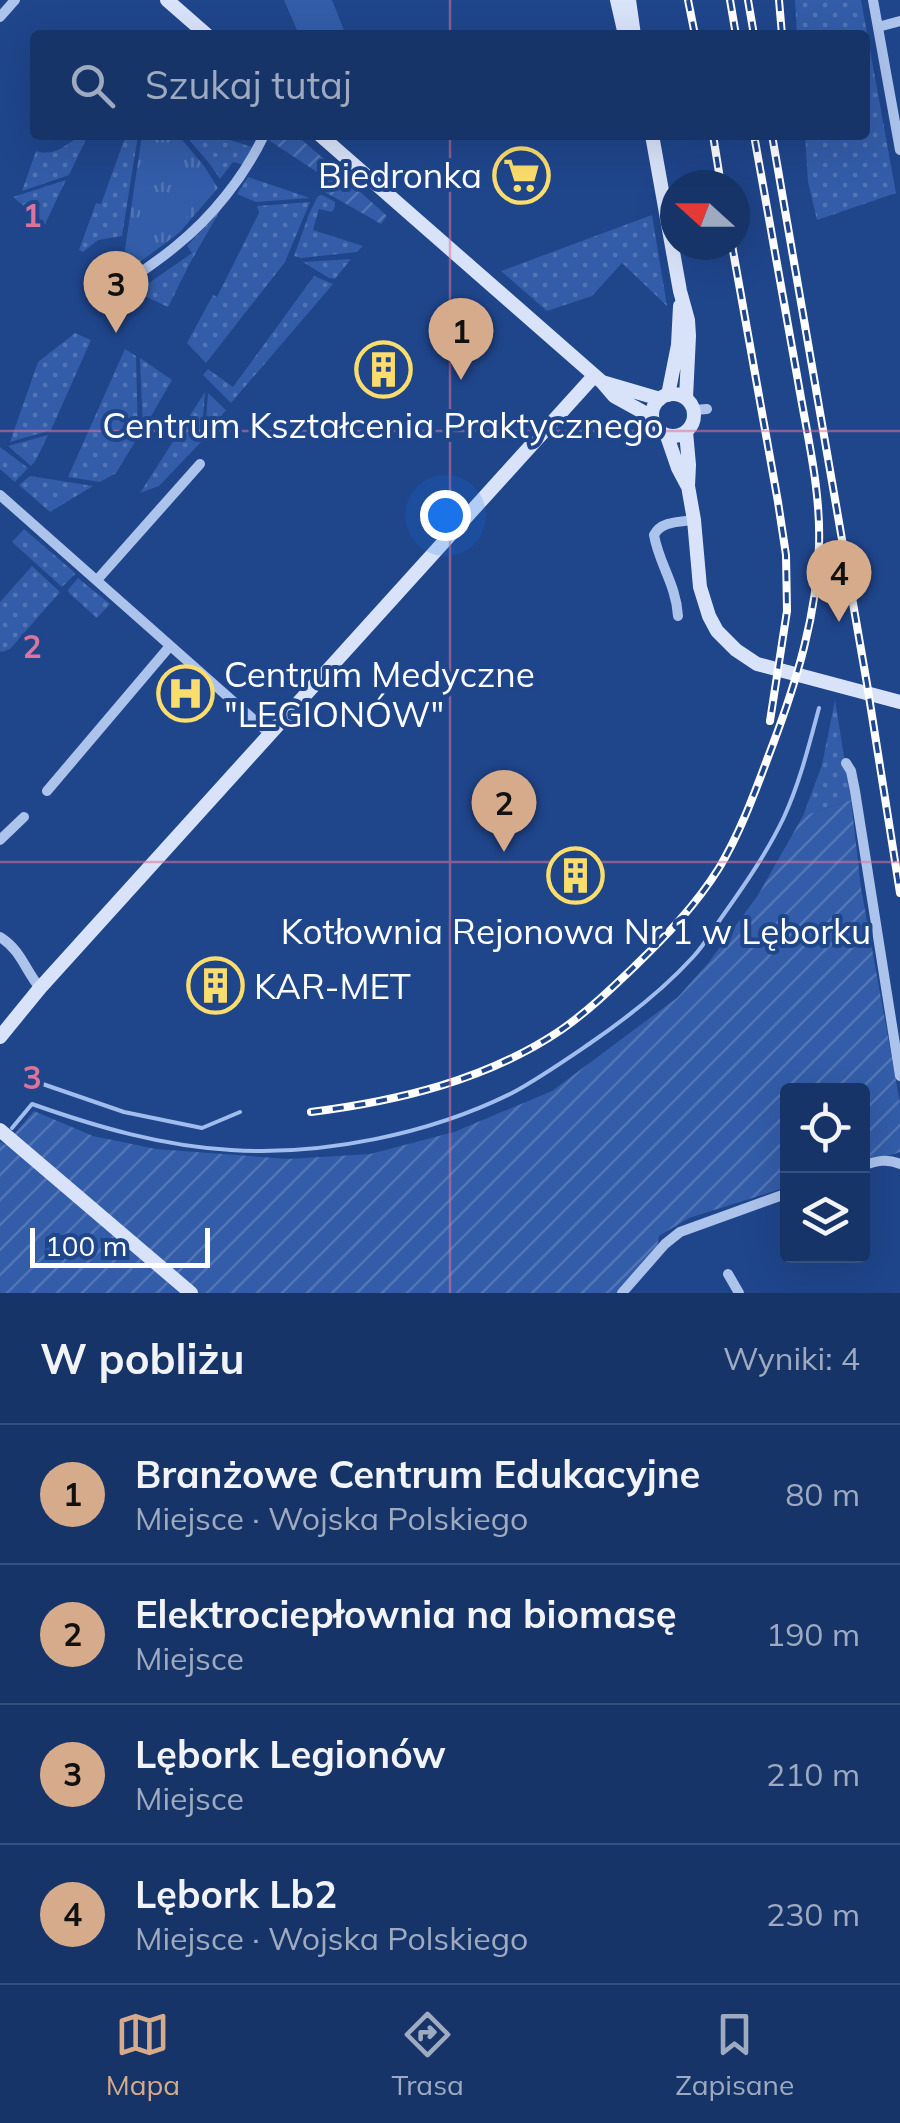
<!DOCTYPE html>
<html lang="pl">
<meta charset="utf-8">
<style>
:root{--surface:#173468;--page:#203c6e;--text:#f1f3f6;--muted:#9eaac0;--line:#364f7c;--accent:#d6ab8b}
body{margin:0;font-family:Mulish,sans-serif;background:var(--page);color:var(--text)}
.controls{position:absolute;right:30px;bottom:30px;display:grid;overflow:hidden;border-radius:10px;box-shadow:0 10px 40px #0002}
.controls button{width:90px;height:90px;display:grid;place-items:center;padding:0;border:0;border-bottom:2px solid var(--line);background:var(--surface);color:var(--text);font:50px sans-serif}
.compass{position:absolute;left:660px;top:170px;width:90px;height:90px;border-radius:50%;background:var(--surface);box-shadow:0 10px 40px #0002;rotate:291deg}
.scale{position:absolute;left:30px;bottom:25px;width:180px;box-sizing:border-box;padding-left:10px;border:5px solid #fff;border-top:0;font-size:28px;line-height:35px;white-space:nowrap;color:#fff;-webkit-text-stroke:8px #1f458b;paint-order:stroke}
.you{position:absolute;left:445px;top:515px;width:35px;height:35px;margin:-25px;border:8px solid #fff;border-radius:50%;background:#1a73e8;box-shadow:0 0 0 15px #1a73e833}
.badge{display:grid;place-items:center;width:65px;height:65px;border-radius:50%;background:var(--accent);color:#111;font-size:32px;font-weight:700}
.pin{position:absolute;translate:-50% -82px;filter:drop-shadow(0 2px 5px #0008)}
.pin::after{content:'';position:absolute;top:52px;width:35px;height:30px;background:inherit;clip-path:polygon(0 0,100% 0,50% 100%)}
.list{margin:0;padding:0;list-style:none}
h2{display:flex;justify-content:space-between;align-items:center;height:130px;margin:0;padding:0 40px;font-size:42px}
h2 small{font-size:32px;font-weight:400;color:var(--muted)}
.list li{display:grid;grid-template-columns:65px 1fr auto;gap:30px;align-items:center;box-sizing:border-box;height:140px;padding:0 40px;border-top:2px solid var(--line)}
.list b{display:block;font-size:38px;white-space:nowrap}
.list p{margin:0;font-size:32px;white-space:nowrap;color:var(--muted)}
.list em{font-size:32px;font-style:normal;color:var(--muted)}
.icon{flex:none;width:55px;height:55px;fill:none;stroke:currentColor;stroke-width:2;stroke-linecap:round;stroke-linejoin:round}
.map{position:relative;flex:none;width:900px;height:1293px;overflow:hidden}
.search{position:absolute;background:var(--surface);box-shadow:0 10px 40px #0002;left:30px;right:30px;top:30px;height:110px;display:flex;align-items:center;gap:25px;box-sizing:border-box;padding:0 35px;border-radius:10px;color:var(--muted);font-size:38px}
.sheet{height:690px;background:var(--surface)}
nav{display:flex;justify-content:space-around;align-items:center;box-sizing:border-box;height:140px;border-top:2px solid var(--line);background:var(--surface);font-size:28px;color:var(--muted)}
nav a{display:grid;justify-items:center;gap:5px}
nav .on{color:var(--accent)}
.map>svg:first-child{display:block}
.grass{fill:url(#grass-dots)}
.park{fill:url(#park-tufts)}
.garden{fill:url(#garden-furrows)}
.pitch{fill:#335da9}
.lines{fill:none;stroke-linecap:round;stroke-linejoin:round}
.stream{stroke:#a0bded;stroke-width:4}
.street{stroke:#acc3ec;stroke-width:10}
.secondary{stroke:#d8e3f9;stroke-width:14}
.rail-casing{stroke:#fff;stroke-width:8}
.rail{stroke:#1f458b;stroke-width:4;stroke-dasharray:11;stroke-linecap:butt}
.grid{fill:none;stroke:#da749d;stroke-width:2.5;stroke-opacity:0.55}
.labels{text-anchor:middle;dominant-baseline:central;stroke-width:8;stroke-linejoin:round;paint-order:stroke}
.poi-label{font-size:35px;fill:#fff;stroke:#1f458b}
.grid-label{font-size:32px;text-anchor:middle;font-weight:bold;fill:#da749d;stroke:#1f458b;stroke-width:8;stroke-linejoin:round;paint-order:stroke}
</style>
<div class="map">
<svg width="900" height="1293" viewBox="0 0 900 1293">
<defs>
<pattern id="grass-dots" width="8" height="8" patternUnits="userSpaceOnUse" patternTransform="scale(2.5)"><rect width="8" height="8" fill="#335da9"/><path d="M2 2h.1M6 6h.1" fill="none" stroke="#5275b6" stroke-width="1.8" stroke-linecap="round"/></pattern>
<pattern id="park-tufts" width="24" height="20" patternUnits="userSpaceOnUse" patternTransform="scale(2.5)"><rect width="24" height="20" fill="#335da9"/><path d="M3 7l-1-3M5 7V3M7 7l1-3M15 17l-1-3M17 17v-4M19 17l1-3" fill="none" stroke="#5275b6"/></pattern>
<pattern id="garden-furrows" width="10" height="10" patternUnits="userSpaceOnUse" patternTransform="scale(2.5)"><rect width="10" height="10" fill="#335da9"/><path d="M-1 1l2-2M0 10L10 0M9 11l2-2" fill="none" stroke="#5275b6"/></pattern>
</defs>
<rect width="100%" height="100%" fill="#1f458b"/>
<path class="grass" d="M795,0H861L896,193L817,220L808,182L805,135H865V35H797Z
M81,135H88L69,175L22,191L36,151C54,157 66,145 81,135Z
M126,135H138L122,236L98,240L83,252L79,250L96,203L101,204Z
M185,135H214L252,147L244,165L233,162L220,179L209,163Z
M248,177L310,198L256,202L237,194Z
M66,180L45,224L13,197Z
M322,195L335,202V206L332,212L319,209L313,230L363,246L357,252L301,258L294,256L309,214L318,196Z
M310,202L285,262L206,363L187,343L213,295L217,297L259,213L257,206Z
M221,209L190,263L168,307L136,292L192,253L187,246Z
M652,215L667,306L622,263L592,296L547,311L501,271Z
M351,259L335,279L329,278L303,262Z
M314,276L333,284L231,403L203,375L208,369L233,387Z
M75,333L91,340L51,430L10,442L38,362Z
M125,349L136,356L138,437L116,473L100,482L68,477Z
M140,358L172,380L143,430Z
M205,392L201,442L159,486L140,493Z
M208,393L226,410L205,437Z
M48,435L36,460L31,466L8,446Z
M0,447L28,468L15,482L0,469Z
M30,476L93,486L50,512L19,485Z
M24,529L74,572L75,574L62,587L12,542Z
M32,566L60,592L10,649L2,652L0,651V602Z
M78,578L110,604L97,618L69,593L68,590Z
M835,700L851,800L803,816L822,765Z"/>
<path class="park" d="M142,135H178L204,166L218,188L179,233L121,276Z"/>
<path class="garden" d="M269,135H296L329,163L323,176L267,139Z
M332,170L337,171L387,216L381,224L325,192L323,187Z
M851,800L861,888L900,1103V1152L863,1164L862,1090H788L787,1187L689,1218L659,1236L656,1254L622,1293H0V1141L5,1145L34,1111L93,1136L156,1149L288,1159L370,1154L454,1132L552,1091L678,997L709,962L758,895L803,816Z"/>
<path class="pitch" d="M284,0H332L346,35H299Z
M141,191L190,194L188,217L140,214Z"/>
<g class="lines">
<path class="stream" d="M31,1080L124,1112L202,1128L240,1112
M12,1128L32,1104C97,1127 162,1146 231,1150C322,1156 430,1134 512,1093C538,1079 564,1061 589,1044C627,1018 662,991 693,957C705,944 714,928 724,914C746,883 768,851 784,817C800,782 809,745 819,708"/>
<path class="street" d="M873,0L900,150
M0,17L15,0
M878,27L900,21
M100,302C125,282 152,266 176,246C212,217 244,177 264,135
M694,410L707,409
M0,495L270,734
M97,580L200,464
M678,616C676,584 659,564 654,535C661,521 680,522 694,520
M846,763L851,771L855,791L900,1076
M47,791L170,646
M0,840L24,817
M0,937C21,950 25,970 40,988
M862,1166C876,1161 887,1158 900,1164
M728,1274L739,1293
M622,1293L665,1244L680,1232L788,1193"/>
<path class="secondary" d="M167,0L207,35
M617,0L625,35
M629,0L634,35
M320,135L602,382L614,396L652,417
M652,135L680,291L688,320L689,336L686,398
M602,382L660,399
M652 415a21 21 0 1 1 42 0a21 21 0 1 1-42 0Z
M668,395L678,345L680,306
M686,432L689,465L688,486L694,520L700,587L709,616L717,631L736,650L757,664L900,702
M667,436L678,468L687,485
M0,1037L40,988L594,376
M0,1130L191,1293"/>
<defs>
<path id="rail" d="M688,0L695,35
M730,0L736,35
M748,0L754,35
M779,0L782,35
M713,135L721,185
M772,135L867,684L900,893
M732,245L778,502L786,555L787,611L770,721
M311,1112C398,1101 487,1080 561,1030C587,1012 612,988 635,966C666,936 696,905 719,868C742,830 757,786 773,744C797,680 817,614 819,546C821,490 807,435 798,381C783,299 769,217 754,135"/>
</defs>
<use href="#rail" class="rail-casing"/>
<use href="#rail" class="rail"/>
</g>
<path class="grid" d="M450,0V35M450,135V1293M0,431H900M0,862H900"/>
<defs>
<symbol id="supermarket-ring" viewBox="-11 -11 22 22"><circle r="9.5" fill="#1f458b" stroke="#fadd6c" stroke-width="1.5"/><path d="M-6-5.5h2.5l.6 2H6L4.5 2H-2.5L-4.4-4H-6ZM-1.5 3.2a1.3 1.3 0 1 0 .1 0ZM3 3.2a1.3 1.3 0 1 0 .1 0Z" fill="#fadd6c"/></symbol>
<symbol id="building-ring" viewBox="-11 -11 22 22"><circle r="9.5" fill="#1f458b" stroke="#fadd6c" stroke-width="1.5"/><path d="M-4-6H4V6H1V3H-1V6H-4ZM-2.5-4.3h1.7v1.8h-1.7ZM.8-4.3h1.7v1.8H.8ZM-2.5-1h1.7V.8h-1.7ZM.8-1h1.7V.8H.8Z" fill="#fadd6c"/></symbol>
<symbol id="hospital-ring" viewBox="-11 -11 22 22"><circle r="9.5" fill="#1f458b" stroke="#fadd6c" stroke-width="1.5"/><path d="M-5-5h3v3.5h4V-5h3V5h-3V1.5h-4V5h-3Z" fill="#fadd6c"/></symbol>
</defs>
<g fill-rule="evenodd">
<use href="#supermarket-ring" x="490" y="144" width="63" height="63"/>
<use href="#building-ring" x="352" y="338" width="63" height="63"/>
<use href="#hospital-ring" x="154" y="662" width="63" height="63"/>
<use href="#building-ring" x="544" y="844" width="63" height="63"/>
<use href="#building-ring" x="184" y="954" width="63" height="63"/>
</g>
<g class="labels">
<g class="poi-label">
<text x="482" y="175" text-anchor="end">Biedronka</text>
<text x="383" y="425">Centrum Kształcenia Praktycznego</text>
<text x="224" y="674" text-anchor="start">Centrum Medyczne<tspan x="224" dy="40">"LEGIONÓW"</tspan></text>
<text x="576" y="931">Kotłownia Rejonowa Nr 1 w Lęborku</text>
<text x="254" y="986" text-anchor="start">KAR-MET</text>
</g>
</g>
<g class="grid-label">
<text x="32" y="227">1</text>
<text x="32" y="658">2</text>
<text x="32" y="1089">3</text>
</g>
</svg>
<div class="controls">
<button><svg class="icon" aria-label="locate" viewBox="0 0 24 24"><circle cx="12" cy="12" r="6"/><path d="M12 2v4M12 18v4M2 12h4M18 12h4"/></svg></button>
<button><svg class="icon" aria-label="layers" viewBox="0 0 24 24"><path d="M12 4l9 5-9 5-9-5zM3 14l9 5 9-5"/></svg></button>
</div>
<svg class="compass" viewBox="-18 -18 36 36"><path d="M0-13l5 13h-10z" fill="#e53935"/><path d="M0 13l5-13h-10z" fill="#9eaac0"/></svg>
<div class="scale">100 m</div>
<div class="you"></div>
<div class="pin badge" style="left:461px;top:380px">1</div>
<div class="pin badge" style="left:504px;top:852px">2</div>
<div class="pin badge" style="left:116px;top:333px">3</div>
<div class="pin badge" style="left:839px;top:622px">4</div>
<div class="search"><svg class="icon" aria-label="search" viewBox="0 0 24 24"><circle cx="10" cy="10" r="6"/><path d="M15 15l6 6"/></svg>Szukaj tutaj</div>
</div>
<section class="sheet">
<h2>W pobliżu<small>Wyniki: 4</small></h2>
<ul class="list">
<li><span class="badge">1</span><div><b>Branżowe Centrum Edukacyjne</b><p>Miejsce · Wojska Polskiego</p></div><em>80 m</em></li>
<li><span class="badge">2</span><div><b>Elektrociepłownia na biomasę</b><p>Miejsce</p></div><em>190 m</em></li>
<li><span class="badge">3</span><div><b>Lębork Legionów</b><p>Miejsce</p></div><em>210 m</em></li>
<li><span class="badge">4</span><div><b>Lębork Lb2</b><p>Miejsce · Wojska Polskiego</p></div><em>230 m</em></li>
</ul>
</section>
<nav>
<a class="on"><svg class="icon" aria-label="map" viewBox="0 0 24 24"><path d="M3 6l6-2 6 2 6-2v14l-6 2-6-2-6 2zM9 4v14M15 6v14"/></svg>Mapa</a>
<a><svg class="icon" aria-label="directions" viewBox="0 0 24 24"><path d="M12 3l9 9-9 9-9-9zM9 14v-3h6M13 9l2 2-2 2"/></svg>Trasa</a>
<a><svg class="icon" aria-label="saved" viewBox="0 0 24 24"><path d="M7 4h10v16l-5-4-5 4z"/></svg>Zapisane</a>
</nav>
